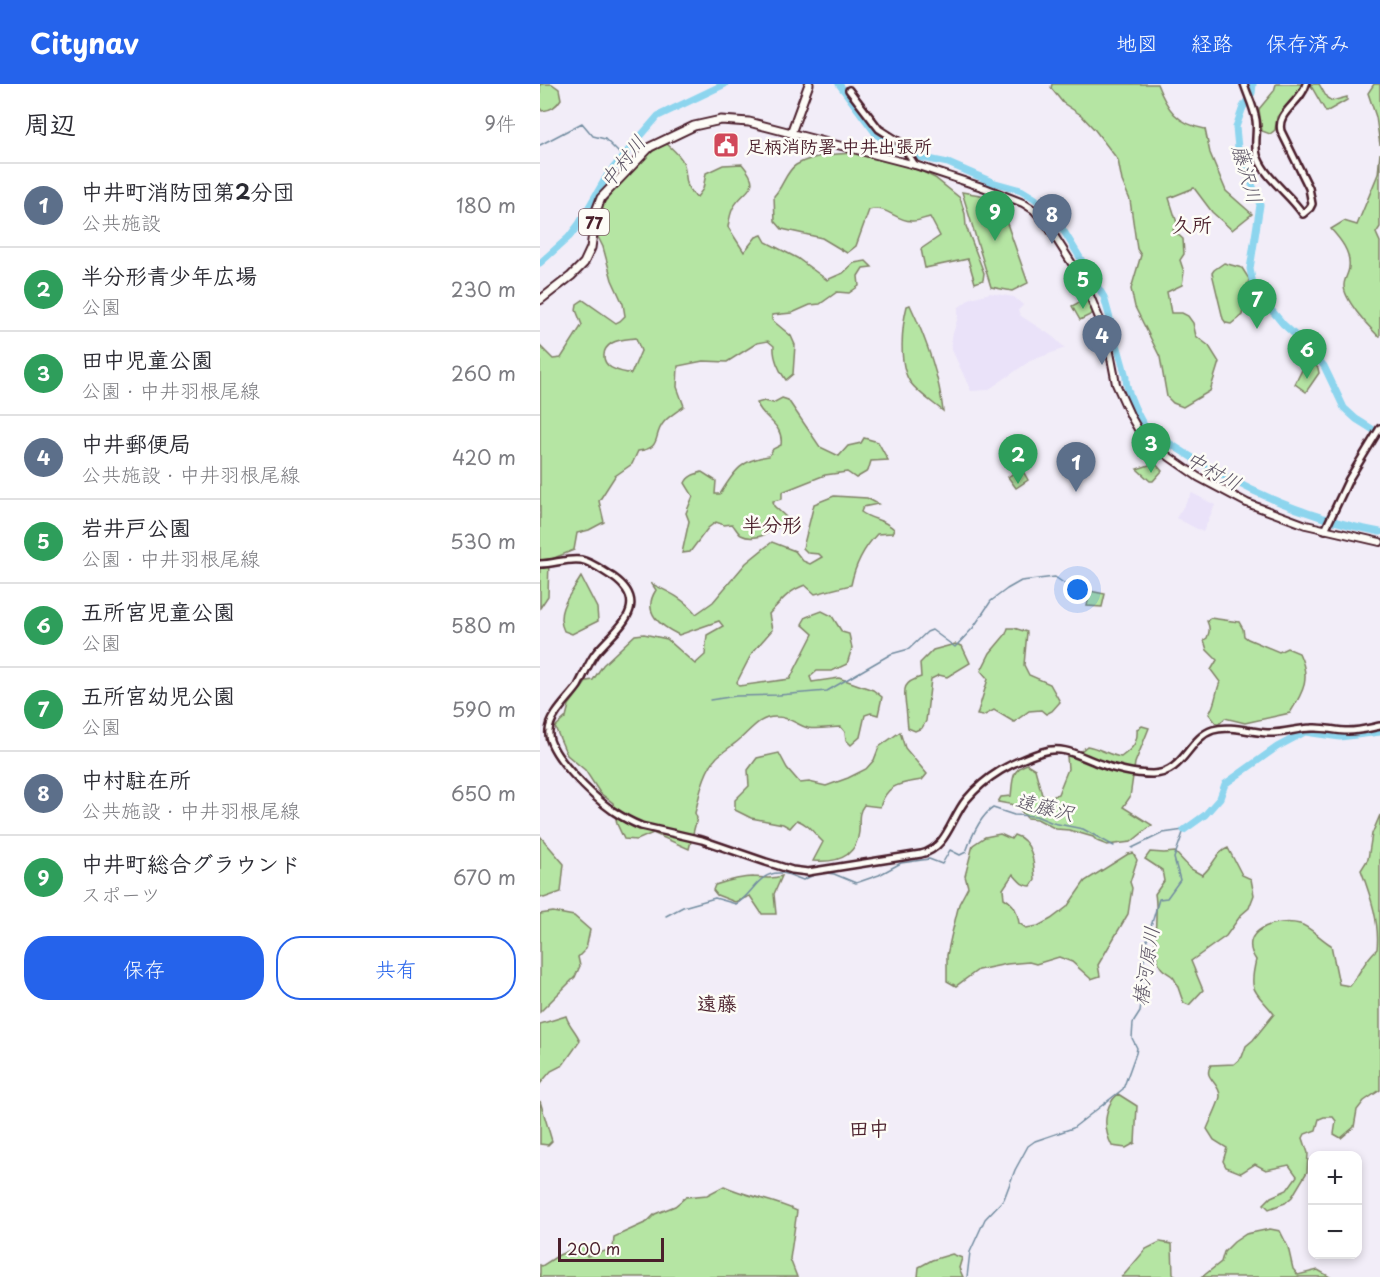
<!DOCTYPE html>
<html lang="ja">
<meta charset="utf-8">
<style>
:root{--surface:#fff;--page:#f7f7f7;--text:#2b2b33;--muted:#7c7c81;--line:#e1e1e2;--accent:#2563eb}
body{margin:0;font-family:"Playpen Sans","Klee One",sans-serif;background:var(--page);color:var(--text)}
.controls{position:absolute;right:18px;bottom:18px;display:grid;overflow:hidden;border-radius:12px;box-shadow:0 3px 9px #0003}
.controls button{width:54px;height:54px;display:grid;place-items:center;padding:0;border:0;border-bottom:2px solid var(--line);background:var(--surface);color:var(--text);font:30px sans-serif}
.scale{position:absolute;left:18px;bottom:15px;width:106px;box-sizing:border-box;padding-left:6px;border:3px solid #4a1f2b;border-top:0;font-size:16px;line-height:21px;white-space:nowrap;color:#4a1f2b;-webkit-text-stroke:4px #fdfcf7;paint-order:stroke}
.you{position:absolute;left:538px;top:506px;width:21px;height:21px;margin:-15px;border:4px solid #fff;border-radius:50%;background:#1a73e8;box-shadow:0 0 0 9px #1a73e833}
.badge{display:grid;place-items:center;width:39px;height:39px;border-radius:50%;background:var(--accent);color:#fff;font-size:20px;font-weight:700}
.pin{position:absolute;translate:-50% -50px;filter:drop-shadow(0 2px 3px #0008)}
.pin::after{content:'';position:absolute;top:32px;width:21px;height:18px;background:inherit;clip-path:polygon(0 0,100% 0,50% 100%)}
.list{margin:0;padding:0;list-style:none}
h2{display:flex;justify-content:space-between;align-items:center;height:78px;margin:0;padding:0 24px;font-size:26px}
h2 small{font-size:20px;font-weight:400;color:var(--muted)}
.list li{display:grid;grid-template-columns:39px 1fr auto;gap:18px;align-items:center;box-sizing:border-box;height:84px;padding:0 24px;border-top:2px solid var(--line)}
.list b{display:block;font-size:22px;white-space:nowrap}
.list p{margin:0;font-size:20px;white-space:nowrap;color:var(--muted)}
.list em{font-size:20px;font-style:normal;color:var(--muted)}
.actions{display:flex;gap:12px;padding:18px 24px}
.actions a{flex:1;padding:14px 0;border:2px solid var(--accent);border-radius:24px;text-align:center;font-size:21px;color:var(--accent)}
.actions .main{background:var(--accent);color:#fff}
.map{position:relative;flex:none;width:840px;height:1193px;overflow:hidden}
header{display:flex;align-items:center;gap:36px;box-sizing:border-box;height:84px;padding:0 30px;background:var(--accent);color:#fff}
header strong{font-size:28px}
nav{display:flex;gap:33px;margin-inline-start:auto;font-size:21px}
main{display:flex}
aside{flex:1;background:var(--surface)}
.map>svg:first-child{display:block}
.built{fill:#eae2f9}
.green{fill:#b5e5a3;stroke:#808267;stroke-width:1.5;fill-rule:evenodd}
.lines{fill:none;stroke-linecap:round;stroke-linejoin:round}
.stream{stroke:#728ca0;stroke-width:1.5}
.river{stroke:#8dd5ee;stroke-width:7}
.tertiary-casing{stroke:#4a1f2b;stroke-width:10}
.secondary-casing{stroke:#4a1f2b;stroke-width:10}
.primary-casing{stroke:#4a1f2b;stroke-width:11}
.tertiary{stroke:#fdfcf7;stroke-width:5}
.secondary{stroke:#fdfcf7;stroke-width:6}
.primary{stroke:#fdfcf7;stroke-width:7}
.labels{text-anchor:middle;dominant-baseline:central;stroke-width:5;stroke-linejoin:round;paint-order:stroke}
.shield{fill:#fdfcf7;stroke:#806168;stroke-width:1.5}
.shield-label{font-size:16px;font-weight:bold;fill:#4a1f2b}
.poi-label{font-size:18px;font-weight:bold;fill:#4a1f2b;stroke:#fdfcf7;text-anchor:start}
.water-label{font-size:20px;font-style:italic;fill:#5e5666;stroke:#fdfcf7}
.neighbourhood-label{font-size:20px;font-weight:bold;fill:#4a1f2b;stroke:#fdfcf7}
</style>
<header>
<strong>Citynav</strong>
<nav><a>地図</a><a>経路</a><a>保存済み</a></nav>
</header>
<main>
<aside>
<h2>周辺<small>9件</small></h2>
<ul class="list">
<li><span class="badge" style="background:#5c6f8a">1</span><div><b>中井町消防団第2分団</b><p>公共施設</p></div><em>180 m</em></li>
<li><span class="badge" style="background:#2e9e5b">2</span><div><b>半分形青少年広場</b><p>公園</p></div><em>230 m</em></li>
<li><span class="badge" style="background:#2e9e5b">3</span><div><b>田中児童公園</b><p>公園 · 中井羽根尾線</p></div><em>260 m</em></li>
<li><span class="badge" style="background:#5c6f8a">4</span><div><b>中井郵便局</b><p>公共施設 · 中井羽根尾線</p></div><em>420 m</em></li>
<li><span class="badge" style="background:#2e9e5b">5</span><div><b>岩井戸公園</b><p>公園 · 中井羽根尾線</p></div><em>530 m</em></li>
<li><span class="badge" style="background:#2e9e5b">6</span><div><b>五所宮児童公園</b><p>公園</p></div><em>580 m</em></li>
<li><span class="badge" style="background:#2e9e5b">7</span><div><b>五所宮幼児公園</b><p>公園</p></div><em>590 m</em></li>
<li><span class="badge" style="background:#5c6f8a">8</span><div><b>中村駐在所</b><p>公共施設 · 中井羽根尾線</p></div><em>650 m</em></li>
<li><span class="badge" style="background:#2e9e5b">9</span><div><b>中井町総合グラウンド</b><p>スポーツ</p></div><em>670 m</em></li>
</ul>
<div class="actions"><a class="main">保存</a><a>共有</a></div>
</aside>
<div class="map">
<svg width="840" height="1193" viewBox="0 0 840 1193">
<rect width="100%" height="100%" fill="#f2edf8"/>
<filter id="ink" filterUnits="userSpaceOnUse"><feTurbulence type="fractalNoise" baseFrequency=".0167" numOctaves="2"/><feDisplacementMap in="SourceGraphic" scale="12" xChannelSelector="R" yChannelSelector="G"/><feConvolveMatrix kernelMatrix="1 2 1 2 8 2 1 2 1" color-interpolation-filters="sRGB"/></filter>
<g filter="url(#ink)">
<path class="built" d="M450,209L474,213L483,221L478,227L481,232L512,252L525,264L490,277L448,306L431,307L412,266L411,256L418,233V224L431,214Z
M652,409L675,421L663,448L636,434Z"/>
<path class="green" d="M0,0H12L19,5L21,15C16,23 11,26 2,27L0,24Z
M512,0H617C627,25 637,40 665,45L670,69L686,107L712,130L692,146L672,128L654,104L629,114L637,139L633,146L643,155L644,170L640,176L644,188L642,201L627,208L631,229H642L648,232L653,239L656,252L669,262L679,278L670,307L643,323L633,319L627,313L620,273L595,223L591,205L601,171L597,165L590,116L582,97L578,76L555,46L541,31L523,19L511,4Z
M736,0H779L787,14L792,17L807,13V16L786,28L771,2L763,1L737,33L735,46L730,50L722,47L719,25L734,7Z
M834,0H840V61L836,33L828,9Z
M126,59C131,64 140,71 143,78C148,91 143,105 157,113L163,105L166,89L183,81L202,80C224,106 204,104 193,124C190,130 189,137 188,143L204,168L216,153L222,151L226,158L257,174L287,196L303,189L314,179L326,177L332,183L323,184L318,192L319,202L309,209L297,208L280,220L270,221L252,229L232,231V236L251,252L255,261L253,290L246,296C239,287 233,273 234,262L228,257L217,259L187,278L163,277L138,282L137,303L144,322C138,327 129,332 124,338C112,352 123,364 98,367L92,380L75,392L59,417L64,438L49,446L37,449L34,466L9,476L8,512L0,524V262L13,275L21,274L42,241L36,226L37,220L43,216L76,239L80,237L85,232L83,220L72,196L63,163L58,153L64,119L79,100L110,69ZM96,254L101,267L91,290C80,287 63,285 64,271C64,266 67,262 72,259C79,255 88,255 96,254Z
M345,69L395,94L420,114L425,130L426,142L444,189L443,196L435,199L428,175L385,184L381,165L400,152L390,133C384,134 377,138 371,137C355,136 346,121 329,126L316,162L307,169L282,154L242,145L235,137L234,112C243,103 246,87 256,81C279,67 319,69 345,69Z
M840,69V143L836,149L840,158V252H838C828,242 803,215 804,201C804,195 809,189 809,183C811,168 800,155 791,145L804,137L817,141L838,90Z
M422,108L458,114L488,199L472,207L451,203Z
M684,179L702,184L709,195L702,231L691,240L686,239L683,235L672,189L674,186Z
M547,214L554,229L540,236L532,222Z
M370,221C386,255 399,290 403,327C392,318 378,309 370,298C358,280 362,242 367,222Z
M768,274L778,284L779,289L766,308L755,300Z
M242,314L248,316L280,363L299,372L308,362L321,359L324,354L338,358L348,376L331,377L328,387L316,394L307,388L285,391L242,408V415L233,417L234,422L246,433V437C236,446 216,459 201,451C198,449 195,443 192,440L184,441L176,438L168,444L150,468L142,469L149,437L146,429L153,412L145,399C148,392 155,390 162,388L176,397L175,410H180C195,386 201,376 229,372L233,365L241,361C244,339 222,335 217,319L224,317L233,319Z
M615,379L622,387L613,397H610L597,385Z
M474,389H484L488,396L476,404L468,393Z
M294,412L327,414L338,420L323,423L321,428C334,437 342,434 354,445L352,449L337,450C323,465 315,481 311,501L275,510L265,501C248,507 241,517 229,530L232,546L212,569L197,598L199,602L250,595L273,550L262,540L266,533L282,527L292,532L302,548L309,550L312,564L307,580L292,587H277L270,593L272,598L299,594L333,606L342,613L338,631L331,629L325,631L320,653L311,661L306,656L305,648L301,643C291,643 277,646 268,644C257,641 250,633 237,633C219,632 211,646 199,656C192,662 184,667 177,673C163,688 160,710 155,729L157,734L149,765L113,749L97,756L84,755L77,740L73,719L60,709L45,686L27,671L15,643L26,633L29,621L47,597L53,596L63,581L95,551L104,550L127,555L155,580L165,571L167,551L183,542L179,537L139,551C121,542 101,529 116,506L112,500C129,508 144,515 156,530L173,518L206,479L232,458L255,467L263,477L270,480L282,473L279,470L268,469L263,464L274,420Z
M41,493L57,524L58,537L32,550L24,547C14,527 31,510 41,493Z
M550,507L565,510L562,523L547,522Z
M670,534L699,538L703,545L704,552L708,555L739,568L747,564L759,569C771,594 764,607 750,629L705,639L685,634L680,639H676L669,630C676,619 675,610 680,598L671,586L677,576L667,566L664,556L667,554C670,547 670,544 667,537Z
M468,544H474L487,548L484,581L489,591L510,600L520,618L512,627L506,630L501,626L489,627L474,638L454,626L443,632L437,631L448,595L441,587L450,569L466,550Z
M415,560L422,562L430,579L407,593L399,591L391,595L386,637L382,644L375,647L368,644C367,637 367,630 366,623C364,606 361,599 381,593L380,579L393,566Z
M602,642L609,644L595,679L590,713L583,723L612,741L591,758L567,761L557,757L553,753L529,746L516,745L497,735L487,734L481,727L480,722L458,718L461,713L471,712C473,696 471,686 487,680L495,685L502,711L509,715L518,710L528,685L527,672L541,667L547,662C560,664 568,671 581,673C593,664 598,659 597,645Z
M360,648L365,664L387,690L382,696C361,700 347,699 340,723L324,721C317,730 320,737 319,748C316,774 296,779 273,777L283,758C273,749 270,741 257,736L250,744L243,740L211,734L195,726V716L209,702L208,686L217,674L239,669L247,684L260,699L269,698L286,702L308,694L326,685L334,676L339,663Z
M840,731V1006L824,1017L817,1026L814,1043L801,1054L794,1050L796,1037L793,1033H784L779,1035L776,1046L765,1050L763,1054L768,1069L767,1088L752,1113L745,1119L729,1125L724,1120L731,1113L747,1106L757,1092L749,1081L726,1086L715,1080L701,1089L686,1083L683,1077L687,1064L674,1056L667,1045C670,1037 680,1018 680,1012C680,998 662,994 671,981L694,980L702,973L706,962L713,956L734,930C715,906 708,909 716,876C696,846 737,834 760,840C769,842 782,856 791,861L799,900L810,902C821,888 824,877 837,865C840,838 830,811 821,786L828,775L832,750Z
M460,750L471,755L474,751C493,756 494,779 495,796L491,802C482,802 479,797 473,790L463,805L464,814C474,820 477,826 479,839L486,844L498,842L511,835L527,823L545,797L588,770L593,769L597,776L590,798L592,804L588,830L558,881L560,892L551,895L532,878L519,873L496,880L489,878L467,880L438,886L416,902L407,897V871L411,853L419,820L428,803L425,792L433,761L445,753Z
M0,752L24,780L21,808L4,814L0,812Z
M688,764L702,791L711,795L714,811L709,824L701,831L686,852L651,877L663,906L649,921L644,919C640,912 638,899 633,893C628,888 622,888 619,880C611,858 619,832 615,810L624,797L622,786L605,775L610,768L624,769L635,768L651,785L662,791C673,783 676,768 688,764Z
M242,792L234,810L236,830H222L210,812L195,818L177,811L173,806L175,801C187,797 201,793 213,793C225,794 230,795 242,792Z
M13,828L34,832L50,846L46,865L38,873L40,882L35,893L0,928V830Z
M26,932C29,942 36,947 40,957L23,981L11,987L0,1000V940Z
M578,1010L597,1022L595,1059L586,1064L572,1062C563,1045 563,1023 578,1010Z
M0,1017L12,1057L8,1061L0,1060Z
M184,1102C208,1113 234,1116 257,1127L250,1175L257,1193H0V1181L2,1182L19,1171L44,1160L47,1172L73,1165L74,1153L107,1138L115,1130L135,1122L146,1113L167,1111Z
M730,1145L740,1147L748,1163L753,1185L758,1191L778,1186L790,1193H662L681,1178L684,1168L694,1158L706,1150Z
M620,1158L632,1160L633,1190L639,1193H581L583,1192L606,1165Z
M412,1170L422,1174L419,1184L423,1193H378L379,1183L392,1176Z"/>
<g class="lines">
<path class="stream" d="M0,61L42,39L53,52L65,55L83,73
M170,616L196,612L239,611L287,607L351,570L369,565L387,548L392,546L415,563L433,544L451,517L467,505L481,497L515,493L525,500
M126,832L143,823L175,814L196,820C212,812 218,787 241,789C248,789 256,794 263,796L280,788L294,790L316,799L339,791L361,779L389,775L402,780L410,766L420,771L426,768C431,754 440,732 453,724L474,731L496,732L513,739L543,745L574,762
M427,1193L430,1168L445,1135L464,1115L475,1086L488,1062L495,1057L533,1044L583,1005L596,969L597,964L592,954L593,939L600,928L603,905L601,898L607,856L619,815L627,814L640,796L634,774L644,746L623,749L592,764"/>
<path class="river" d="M299,0L336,50L352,62L374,72L408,79L452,98L481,106L494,114L514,131L564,213L586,293C585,304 600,339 609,347C615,352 623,355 629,359C694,402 763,434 840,448
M713,0L712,9L703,23L696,43L698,64L720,121L710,185L714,205L743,240L765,260L784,282L804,324L816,335L840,350
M0,179L29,153L39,140L68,90L118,32L185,0
M644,746L665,731L680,714L685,700L737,663L765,648L800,653L840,648"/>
<defs>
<path id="tertiary" d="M704,0C708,12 714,24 716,36C718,49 713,62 718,74C727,96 750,110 763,130L770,124L772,120L769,104L741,47C736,28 761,19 766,0
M309,6L339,45L361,59L375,81
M785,446L809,395L840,344
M0,480C14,480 27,474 41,476C52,478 63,487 73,493C114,522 74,546 55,570C48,580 44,591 38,602C29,615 10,631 9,647C6,669 56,715 73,727C82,733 91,738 101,742L162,756L226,778L252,786L268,788L381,770C407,764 411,734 426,716C447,691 472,678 502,668C523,661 539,672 558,679C573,685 595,690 612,690C644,690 648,654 673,646C689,641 710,648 727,649C743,650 757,644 772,644C784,643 796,647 808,647C819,647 830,644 840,642"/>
<path id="secondary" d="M251,49L375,81L445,104L483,119L494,126L508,142L545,200L567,253L576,300L591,333L602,352L615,363L658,393L707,419L766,441L840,458"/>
<path id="primary" d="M0,216L31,192L44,179L51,164L56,127L61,114L110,63L154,42L181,36L209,38L251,49L269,0"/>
</defs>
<use href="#tertiary" class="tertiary-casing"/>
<use href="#secondary" class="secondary-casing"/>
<use href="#primary" class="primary-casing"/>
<use href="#tertiary" class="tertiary"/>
<use href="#secondary" class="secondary"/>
<use href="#primary" class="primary"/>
</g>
</g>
<defs>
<symbol id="civic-square" viewBox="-11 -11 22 22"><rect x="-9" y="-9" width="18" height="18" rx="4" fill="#d1495b" stroke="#fdfcf7"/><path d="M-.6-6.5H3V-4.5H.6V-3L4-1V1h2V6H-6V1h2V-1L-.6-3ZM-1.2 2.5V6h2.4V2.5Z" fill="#fff"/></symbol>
</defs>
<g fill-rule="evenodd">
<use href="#civic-square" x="171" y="46" width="30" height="30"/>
</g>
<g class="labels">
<rect class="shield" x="39" y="125" width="30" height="26" rx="4.5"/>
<g class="shield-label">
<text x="54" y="138">77</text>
</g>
<g class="poi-label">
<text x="206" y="61">足柄消防署 中井出張所</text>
</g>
<g class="water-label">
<text transform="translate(82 77) rotate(-52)">中村川</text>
<text transform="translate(708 90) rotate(74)">藤沢川</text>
<text transform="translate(674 386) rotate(29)">中村川</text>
<text transform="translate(505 722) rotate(14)">遠藤沢</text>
<text transform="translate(605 882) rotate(-81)">椿河原川</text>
</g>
<g class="neighbourhood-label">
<text x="652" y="140">久所</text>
<text x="232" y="440">半分形</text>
<text x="177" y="919">遠藤</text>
<text x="329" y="1044">田中</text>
</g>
</g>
</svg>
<div class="controls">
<button>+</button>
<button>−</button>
</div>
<div class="scale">200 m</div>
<div class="you"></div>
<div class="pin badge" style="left:536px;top:408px;background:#5c6f8a">1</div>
<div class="pin badge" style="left:478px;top:400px;background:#2e9e5b">2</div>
<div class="pin badge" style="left:611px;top:389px;background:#2e9e5b">3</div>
<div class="pin badge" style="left:562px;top:281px;background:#5c6f8a">4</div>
<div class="pin badge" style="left:543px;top:225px;background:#2e9e5b">5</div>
<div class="pin badge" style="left:767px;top:295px;background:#2e9e5b">6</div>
<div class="pin badge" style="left:717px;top:245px;background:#2e9e5b">7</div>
<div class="pin badge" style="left:512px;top:160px;background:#5c6f8a">8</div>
<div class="pin badge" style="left:455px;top:157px;background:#2e9e5b">9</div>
</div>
</main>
